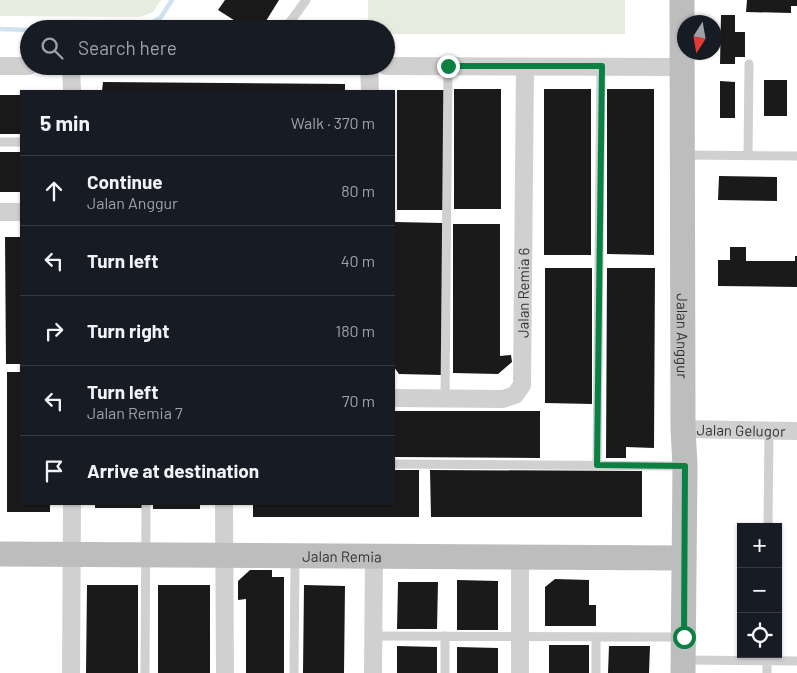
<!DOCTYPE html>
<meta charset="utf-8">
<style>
:root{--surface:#171b24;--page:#20242c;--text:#f1f3f6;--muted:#9ea1a6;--line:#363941}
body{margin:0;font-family:Barlow,sans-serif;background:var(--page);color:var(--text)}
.controls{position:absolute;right:15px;bottom:15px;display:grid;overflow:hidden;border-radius:0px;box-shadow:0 1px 4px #0004}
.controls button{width:45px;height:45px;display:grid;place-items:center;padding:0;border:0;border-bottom:1px solid var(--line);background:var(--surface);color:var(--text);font:25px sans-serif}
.compass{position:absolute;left:677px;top:15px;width:45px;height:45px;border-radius:50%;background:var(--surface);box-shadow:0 1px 4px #0004;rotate:191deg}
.stop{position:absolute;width:15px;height:15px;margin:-11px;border:4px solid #0b8043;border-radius:50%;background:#fff}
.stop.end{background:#0b8043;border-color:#fff;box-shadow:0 1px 5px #0008}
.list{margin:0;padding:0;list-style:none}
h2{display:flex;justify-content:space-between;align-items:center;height:65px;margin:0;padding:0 20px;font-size:21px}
h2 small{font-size:16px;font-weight:400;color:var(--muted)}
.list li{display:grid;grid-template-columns:32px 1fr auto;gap:15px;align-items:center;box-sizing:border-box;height:70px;padding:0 20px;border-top:1px solid var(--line)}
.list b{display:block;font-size:19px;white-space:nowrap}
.list p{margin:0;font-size:16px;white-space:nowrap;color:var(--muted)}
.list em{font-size:16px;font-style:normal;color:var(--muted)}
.icon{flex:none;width:28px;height:28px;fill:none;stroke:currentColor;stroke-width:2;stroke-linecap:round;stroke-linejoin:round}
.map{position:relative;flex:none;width:797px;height:673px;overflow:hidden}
.search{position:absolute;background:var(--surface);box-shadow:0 1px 4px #0004;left:20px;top:20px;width:375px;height:55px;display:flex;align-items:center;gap:12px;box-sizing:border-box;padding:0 18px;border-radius:28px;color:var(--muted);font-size:19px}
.panel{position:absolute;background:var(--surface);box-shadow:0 1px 4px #0004;left:20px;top:90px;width:375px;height:415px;border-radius:0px}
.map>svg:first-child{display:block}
.green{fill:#e6ecdf}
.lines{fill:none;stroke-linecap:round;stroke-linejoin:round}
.stream{stroke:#cfe2ee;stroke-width:4.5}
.building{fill:#1a1a1a}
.lane{stroke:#d0d0d0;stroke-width:9}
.street{stroke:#d0d0d0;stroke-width:18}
.secondary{stroke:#bdbdbd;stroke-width:25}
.route{stroke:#0b8043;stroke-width:6}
.labels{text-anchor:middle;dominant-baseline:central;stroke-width:5;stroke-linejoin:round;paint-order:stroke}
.street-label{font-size:15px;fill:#333;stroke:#fff}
</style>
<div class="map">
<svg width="797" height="673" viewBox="0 0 797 673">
<rect width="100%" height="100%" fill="#fff"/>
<path class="green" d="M0,0H161L153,12L140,17L0,16Z
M368,0H625V34H386V29H368Z"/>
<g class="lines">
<path class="stream" d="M0,29L29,30
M142,29L161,17L172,0"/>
</g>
<path class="building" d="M225,0H279L261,29H248L218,10Z
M747,0H797V6H791V13L746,12Z
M721,15H735V32H745V57H735V64H720Z
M764,80H787V116H764Z
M720,81L735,82V118H720Z
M103,82L345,84V91H102Z
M454,89H501V209H454Z
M544,89H591V255H544Z
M607,89H654V255L607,254Z
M397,90H444V210H397Z
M0,95H21V134H0Z
M0,152H21V192H0Z
M719,176L777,177V201L718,200Z
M395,222L443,223L442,375L399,374L394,367V343H395Z
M453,224H500V356L511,355L512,362L498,374L453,373Z
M5,237H21V364H6Z
M730,247H746V261H795V256H797V287L718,286V260H730Z
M545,268H592V404L545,403Z
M607,268H655L654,448L626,447V458H606Z
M7,372H21V504H50V512H7Z
M394,411H540V458L394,457Z
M394,470H419V517H253V504H394Z
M430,470L642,471V517H431Z
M95,504H142V508H95Z
M153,504H200V509H153Z
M250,570H272V577H284V673H246V599L238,600V581Z
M555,579L589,580V605H596V626H545V587Z
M457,580L498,581V630H457Z
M398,582H438L437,629H397Z
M87,585H138V673H86Z
M158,585H210V673H158Z
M304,585L345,586L344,673H303Z
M549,645H589V673H549Z
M397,646L437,647V673H397Z
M609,646H650L649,673H608Z
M457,647L498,648V673H457Z"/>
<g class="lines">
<path class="lane" d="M285,29L306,0
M0,142H21
M685,155L797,156
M748,156L749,64
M445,398L448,66
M394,464L684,466
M597,465L601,66
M768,527L769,431
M373,636L681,637
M686,660L797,661
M145,673L146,504
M294,673L295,556
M445,673V636
M596,673V637
M767,673V656"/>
<g class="street">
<path d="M0,66H29"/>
<path d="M71,66L72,91"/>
<path d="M369,66L370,91"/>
<path d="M386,66L682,67"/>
<path d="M0,212H21"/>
<path id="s1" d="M394,398L503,399L515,395L522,385L525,67"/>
<path id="s2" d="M683,429L797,431"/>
<path d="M224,504L225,673"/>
<path d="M71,673L72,504"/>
<path d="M373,673L374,556"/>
<path d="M520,673V558"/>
</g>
<g class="secondary">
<path id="s3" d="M682,0L683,429L685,466L683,673"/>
<path id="s4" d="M0,554L684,558"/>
</g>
</g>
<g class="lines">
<path class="route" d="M448,66H602L597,465L685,466L684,637"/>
</g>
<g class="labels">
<g class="street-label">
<text stroke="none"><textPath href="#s1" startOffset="226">Jalan Remia 6</textPath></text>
<text stroke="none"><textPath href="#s3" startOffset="336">Jalan Anggur</textPath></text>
<text stroke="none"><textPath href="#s2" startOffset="58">Jalan Gelugor</textPath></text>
<text stroke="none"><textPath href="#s4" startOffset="342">Jalan Remia</textPath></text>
</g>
</g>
</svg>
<div class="controls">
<button>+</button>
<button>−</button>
<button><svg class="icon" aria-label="locate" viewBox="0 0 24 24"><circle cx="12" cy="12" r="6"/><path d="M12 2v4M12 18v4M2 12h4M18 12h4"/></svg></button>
</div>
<svg class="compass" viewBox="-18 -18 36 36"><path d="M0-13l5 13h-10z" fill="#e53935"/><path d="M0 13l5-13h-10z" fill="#9ea1a6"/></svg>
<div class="stop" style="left:684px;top:637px"></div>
<div class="stop end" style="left:448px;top:66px"></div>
<div class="search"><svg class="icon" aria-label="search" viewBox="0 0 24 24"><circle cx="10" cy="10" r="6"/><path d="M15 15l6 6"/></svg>Search here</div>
<section class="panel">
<h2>5 min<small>Walk · 370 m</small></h2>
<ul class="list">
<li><svg class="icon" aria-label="ahead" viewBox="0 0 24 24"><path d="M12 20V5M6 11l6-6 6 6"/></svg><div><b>Continue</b><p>Jalan Anggur</p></div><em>80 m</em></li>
<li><svg class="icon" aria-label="left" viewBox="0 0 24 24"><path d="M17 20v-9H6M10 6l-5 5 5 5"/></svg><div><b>Turn left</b></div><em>40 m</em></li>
<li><svg class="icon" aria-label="right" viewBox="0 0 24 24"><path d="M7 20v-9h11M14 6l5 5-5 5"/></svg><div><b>Turn right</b></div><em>180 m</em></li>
<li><svg class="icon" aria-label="left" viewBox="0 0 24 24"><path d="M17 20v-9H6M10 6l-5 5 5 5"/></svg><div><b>Turn left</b><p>Jalan Remia 7</p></div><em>70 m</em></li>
<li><svg class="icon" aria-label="arrive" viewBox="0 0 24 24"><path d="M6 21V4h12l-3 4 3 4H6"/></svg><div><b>Arrive at destination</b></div></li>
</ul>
</section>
</div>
